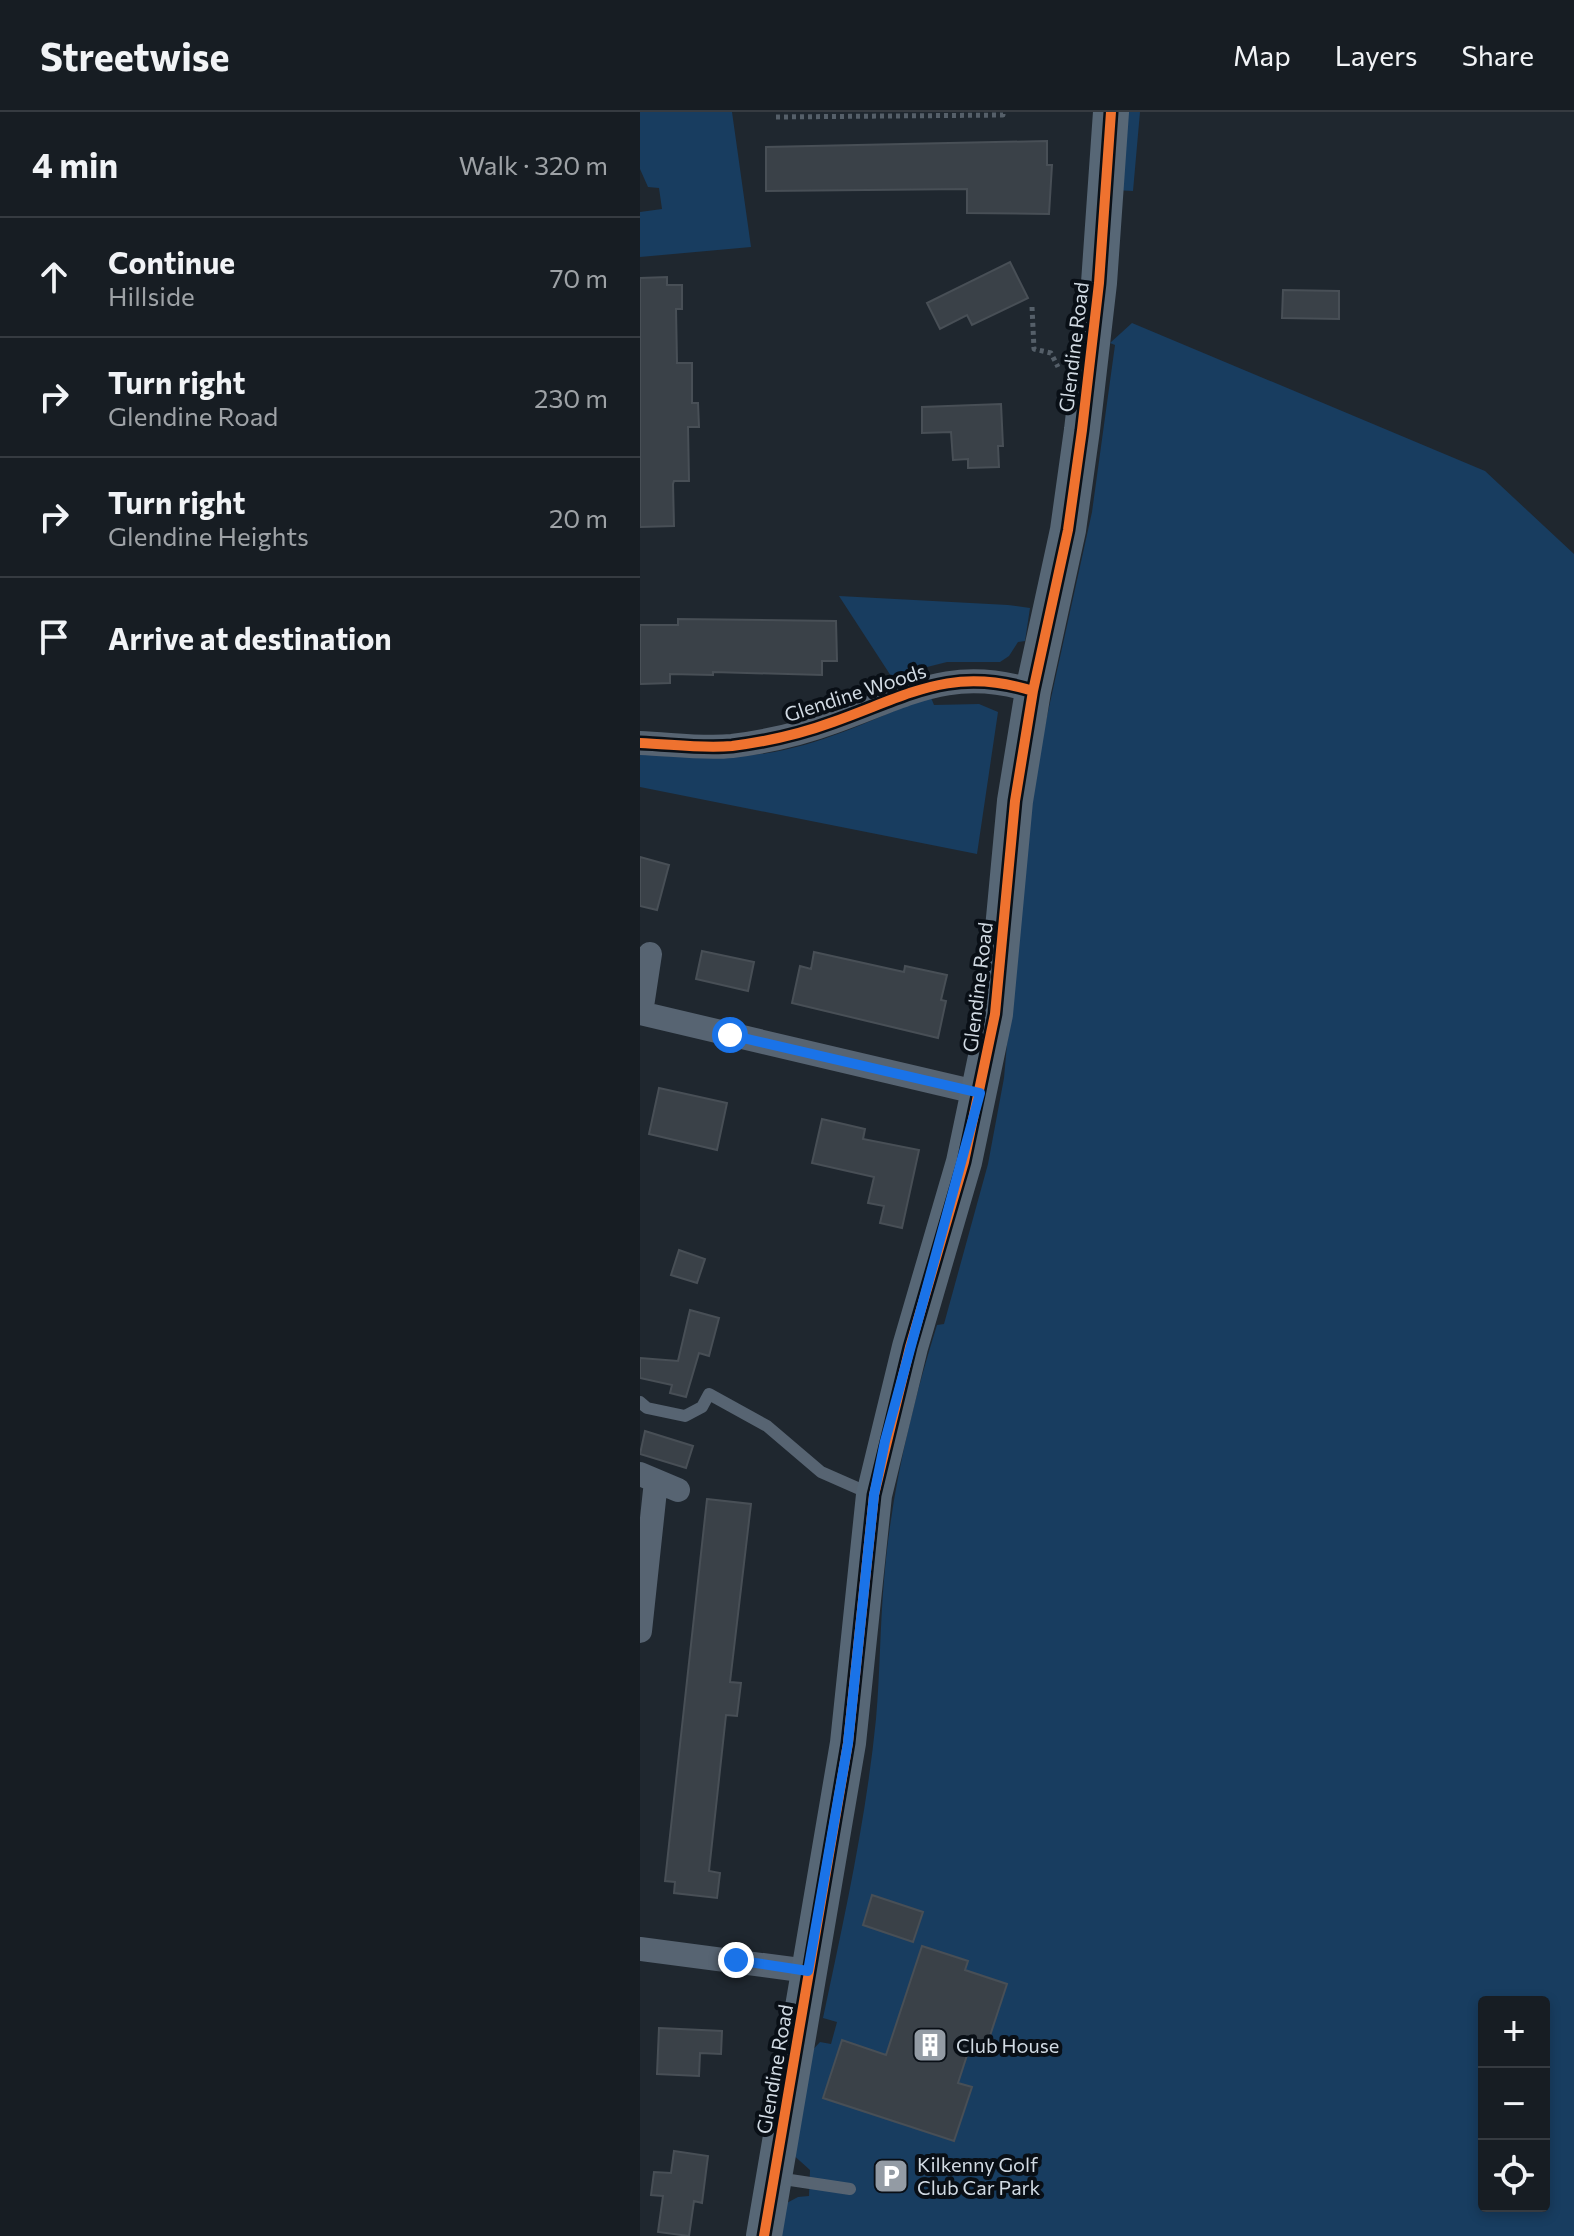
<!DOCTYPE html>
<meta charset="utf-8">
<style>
:root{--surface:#171d23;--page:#242a30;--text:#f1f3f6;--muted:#9ea2a6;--line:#363b41}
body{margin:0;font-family:Commissioner,sans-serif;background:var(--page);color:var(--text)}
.controls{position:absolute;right:24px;bottom:24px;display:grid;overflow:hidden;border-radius:8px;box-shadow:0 4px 12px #0003}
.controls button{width:72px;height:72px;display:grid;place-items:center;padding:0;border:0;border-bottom:2px solid var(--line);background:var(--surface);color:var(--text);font:40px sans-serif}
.stop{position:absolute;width:24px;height:24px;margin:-18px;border:6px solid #1a73e8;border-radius:50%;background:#fff}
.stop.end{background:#1a73e8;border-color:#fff;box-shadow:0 2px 8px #0008}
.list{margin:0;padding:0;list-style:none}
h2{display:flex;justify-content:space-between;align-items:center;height:104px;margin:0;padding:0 32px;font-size:34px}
h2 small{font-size:26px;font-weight:400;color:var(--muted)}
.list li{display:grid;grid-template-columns:52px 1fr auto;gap:24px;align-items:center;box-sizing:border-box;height:120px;padding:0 32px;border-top:2px solid var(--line)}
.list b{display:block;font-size:30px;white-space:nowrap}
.list p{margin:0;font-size:26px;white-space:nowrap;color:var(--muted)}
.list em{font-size:26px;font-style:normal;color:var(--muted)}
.icon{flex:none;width:44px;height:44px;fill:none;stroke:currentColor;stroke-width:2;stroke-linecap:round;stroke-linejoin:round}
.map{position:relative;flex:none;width:934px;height:2124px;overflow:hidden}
header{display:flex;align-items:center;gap:48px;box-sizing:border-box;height:112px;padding:0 40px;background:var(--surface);border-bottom:2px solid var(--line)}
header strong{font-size:38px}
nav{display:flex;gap:44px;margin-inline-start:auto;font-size:28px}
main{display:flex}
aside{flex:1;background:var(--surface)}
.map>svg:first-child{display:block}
.green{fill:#183d60;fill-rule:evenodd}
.building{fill:#3a4148;stroke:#484f56;stroke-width:2}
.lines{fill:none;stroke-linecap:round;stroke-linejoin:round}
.path{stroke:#555f69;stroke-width:5;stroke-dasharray:4 4;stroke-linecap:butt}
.lane{stroke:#576472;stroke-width:12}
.street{stroke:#576472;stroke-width:24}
.secondary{stroke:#576776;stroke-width:36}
.cycleway-casing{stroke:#090f16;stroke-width:15}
.cycleway{stroke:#ef722f;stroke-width:10}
.route{stroke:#1a73e8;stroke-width:10}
.labels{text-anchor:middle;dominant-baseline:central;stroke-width:8;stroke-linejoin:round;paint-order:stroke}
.street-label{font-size:20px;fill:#d1dae3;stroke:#090f16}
.poi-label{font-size:20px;fill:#d1dae3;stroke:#090f16;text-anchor:start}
</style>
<header>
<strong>Streetwise</strong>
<nav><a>Map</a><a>Layers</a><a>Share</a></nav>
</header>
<main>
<aside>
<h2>4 min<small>Walk · 320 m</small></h2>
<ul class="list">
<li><svg class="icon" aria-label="ahead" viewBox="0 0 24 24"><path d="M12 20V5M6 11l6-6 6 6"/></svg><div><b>Continue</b><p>Hillside</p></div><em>70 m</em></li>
<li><svg class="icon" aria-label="right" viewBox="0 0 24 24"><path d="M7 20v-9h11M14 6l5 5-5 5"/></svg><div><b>Turn right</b><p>Glendine Road</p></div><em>230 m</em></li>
<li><svg class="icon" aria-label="right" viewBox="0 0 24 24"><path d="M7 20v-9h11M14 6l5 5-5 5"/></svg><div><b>Turn right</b><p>Glendine Heights</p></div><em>20 m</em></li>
<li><svg class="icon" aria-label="arrive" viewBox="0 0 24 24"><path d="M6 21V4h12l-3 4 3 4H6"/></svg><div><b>Arrive at destination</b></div></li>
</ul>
</aside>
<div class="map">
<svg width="934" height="2124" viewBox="0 0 934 2124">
<rect width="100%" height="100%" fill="#1f272f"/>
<path class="green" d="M0,0H92L111,135L0,145V100L22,97L19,76L8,75L0,57Z
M482,0H500L493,79L475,78Z
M492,211L845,359L934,442V2124H138L143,2093L158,2085L169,2084L170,2058L150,2040L170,1941L180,1930L191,1932L197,1910L183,1906C204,1807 226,1708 236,1607C240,1561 240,1514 244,1468C251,1382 271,1296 297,1213L304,1212L348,1052L364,966L389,686L452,400L475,233L470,231ZM844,1890H904V2094H844Z
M199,484L368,493L390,496L385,529L378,530L369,544L360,550H307L251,564Z
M290,583L294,593L339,592L358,600L337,742L0,675V641C45,644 90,648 134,640C188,630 240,605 290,583Z"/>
<path class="building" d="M407,29V53H412L409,102L327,101V77L126,79V35Z
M370,150L388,186L332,213L327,203L300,217L287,191Z
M27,165V173H42V197H36L37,251H52V291H58L59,315H48L49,369H34L33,372L34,414L0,415V166Z
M643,178L699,179V207L642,206Z
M361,292L363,334H358L359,355L328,356V347L313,348L311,320L282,321V295Z
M38,507L196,509L197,549H182V563L73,560V563L30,562V571L0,572V513H38Z
M0,745L29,753L17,798L0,794Z
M62,839L114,850L108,879L56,867Z
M174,840L264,860L265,854L307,863L301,888L306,889L298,926L152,891L160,854L171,857Z
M19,976L87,991L77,1038L9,1022Z
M182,1007L225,1017L223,1027L279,1038L262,1116L240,1111L244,1094L228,1091L234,1065L172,1051Z
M39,1138L65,1147L57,1171L31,1163Z
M50,1198L79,1206L69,1244L59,1241L46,1285L30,1281L32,1273L0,1266V1246L38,1249Z
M5,1319L53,1334L46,1356L0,1342Z
M67,1387L111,1392L90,1570L101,1571L97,1604L86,1603L69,1759L80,1761L77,1786L34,1781L35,1770L25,1769Z
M232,1783L283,1800L273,1830L223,1813Z
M282,1834L328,1849L325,1858L367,1872L346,1936L331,1931L318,1971L332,1975L314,2029L183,1986L202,1928L246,1943Z
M19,1916L82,1919L81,1942L60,1941L59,1964L17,1962Z
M34,2039L68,2044L62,2091L54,2089L49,2124L18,2120L23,2084L11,2083L14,2060L31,2061Z"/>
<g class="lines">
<path class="path" d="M136,5L363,3V0
M392,195L394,237L411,241L418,255"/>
<path class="lane" d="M0,1290L7,1296L45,1304L62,1295L69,1282L127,1314L181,1360L231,1382
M137,2066L210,2077"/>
<path class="street" d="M0,631C30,632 62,637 92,634C124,630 163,621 193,610C267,584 311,553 393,579
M0,901L340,981
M1,901L10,842
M0,1362L38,1378
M0,1519L16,1369
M0,1837L168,1859"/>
<path class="secondary" d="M124,2124L208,1631L234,1383L270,1235L324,1050L355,902L375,689L393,579L428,418L442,318L459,171L471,0"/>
<defs>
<path id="cycleway" d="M0,631C30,632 62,637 92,634C124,630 163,621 193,610C267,584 311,553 393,579
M124,2124L208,1631L234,1383L270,1235L324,1050L355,902L375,689L393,579L428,418L442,318L459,171L471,0"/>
</defs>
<use href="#cycleway" class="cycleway-casing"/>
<use href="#cycleway" class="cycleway"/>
</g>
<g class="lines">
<path class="route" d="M90,923L340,981L245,1329L234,1383L208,1631L168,1859L96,1848"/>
</g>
<defs>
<symbol id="building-square" viewBox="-11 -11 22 22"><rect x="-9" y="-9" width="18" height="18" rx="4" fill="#939ba4" stroke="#090f16"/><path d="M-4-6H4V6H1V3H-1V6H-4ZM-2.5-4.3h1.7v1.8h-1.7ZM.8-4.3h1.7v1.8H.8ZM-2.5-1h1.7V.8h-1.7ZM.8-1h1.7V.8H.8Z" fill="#fff"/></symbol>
<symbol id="parking-square" viewBox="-11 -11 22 22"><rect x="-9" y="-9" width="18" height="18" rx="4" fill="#939ba4" stroke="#090f16"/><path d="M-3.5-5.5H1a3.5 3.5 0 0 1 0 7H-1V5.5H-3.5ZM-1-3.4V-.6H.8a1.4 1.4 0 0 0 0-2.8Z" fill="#fff"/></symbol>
</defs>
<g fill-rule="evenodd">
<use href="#building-square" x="270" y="1913" width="40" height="40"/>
<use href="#parking-square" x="231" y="2044" width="40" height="40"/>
</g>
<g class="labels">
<g class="street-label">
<text transform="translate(433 235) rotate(-83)">Glendine Road</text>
<text transform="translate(215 580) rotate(-18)">Glendine Woods</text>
<text transform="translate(337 875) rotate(-83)">Glendine Road</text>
<text transform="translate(134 1957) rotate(-80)">Glendine Road</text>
</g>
<g class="poi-label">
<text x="316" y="1933">Club House</text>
<text x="277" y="2052">Kilkenny Golf<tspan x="277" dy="23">Club Car Park</tspan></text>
</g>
</g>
</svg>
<div class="controls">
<button>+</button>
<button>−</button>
<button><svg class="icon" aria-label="locate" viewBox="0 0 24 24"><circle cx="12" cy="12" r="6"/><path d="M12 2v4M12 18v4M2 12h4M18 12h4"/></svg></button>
</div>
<div class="stop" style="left:90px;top:923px"></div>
<div class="stop end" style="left:96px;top:1848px"></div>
</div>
</main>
